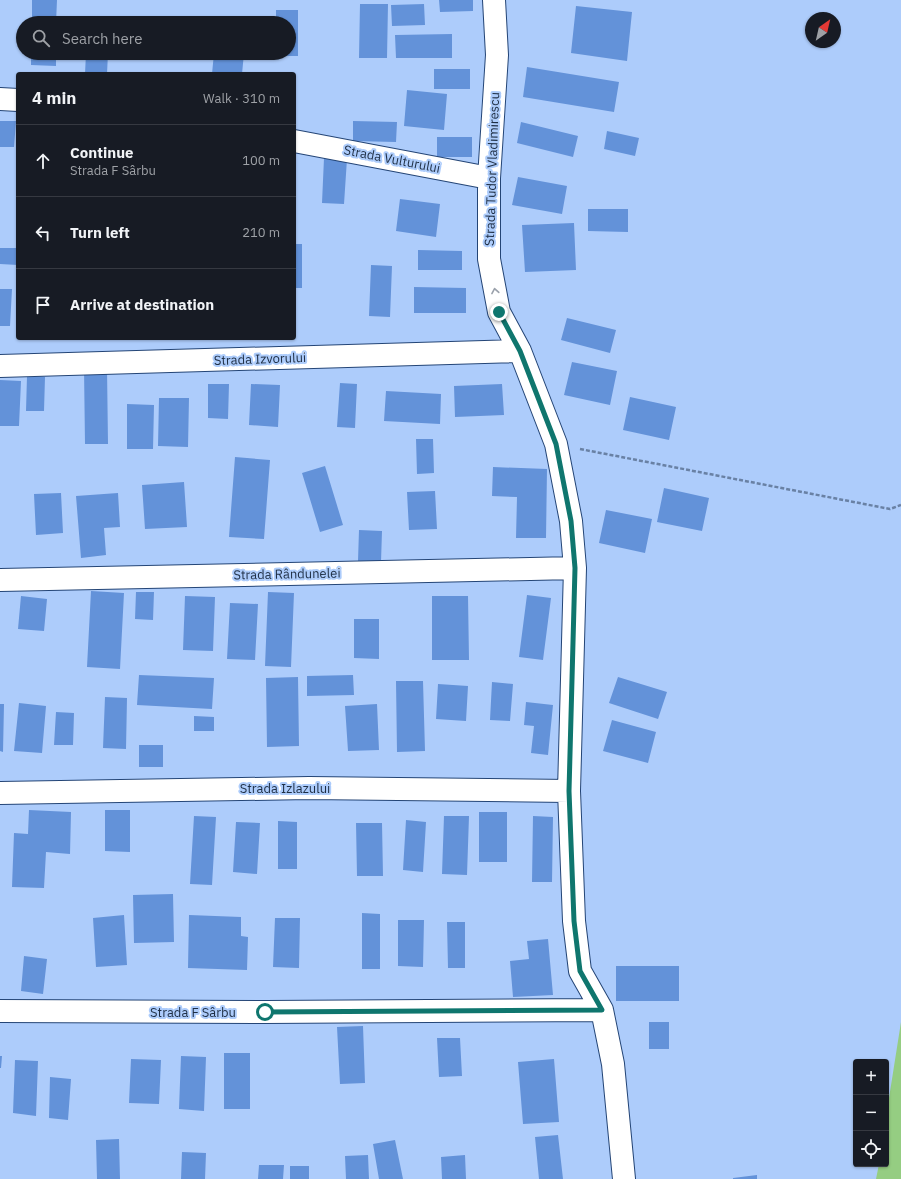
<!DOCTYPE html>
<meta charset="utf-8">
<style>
:root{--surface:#171b24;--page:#242831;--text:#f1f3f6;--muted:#9ea1a6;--line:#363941}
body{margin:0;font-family:"IBM Plex Sans",sans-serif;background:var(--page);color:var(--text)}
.controls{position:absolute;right:12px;bottom:12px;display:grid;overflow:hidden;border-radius:4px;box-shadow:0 1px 3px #0004}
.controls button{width:36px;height:36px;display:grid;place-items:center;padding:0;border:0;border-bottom:1px solid var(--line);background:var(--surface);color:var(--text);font:20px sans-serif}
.compass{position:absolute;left:805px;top:12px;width:36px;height:36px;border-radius:50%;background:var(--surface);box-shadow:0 1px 3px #0004;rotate:34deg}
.stop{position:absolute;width:12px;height:12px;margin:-9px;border:3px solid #0f766e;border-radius:50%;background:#fff}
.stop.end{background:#0f766e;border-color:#fff;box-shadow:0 1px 4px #0008}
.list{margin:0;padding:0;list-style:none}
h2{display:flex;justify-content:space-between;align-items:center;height:52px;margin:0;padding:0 16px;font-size:17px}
h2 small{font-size:13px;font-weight:400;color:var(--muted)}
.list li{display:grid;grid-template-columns:26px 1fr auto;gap:12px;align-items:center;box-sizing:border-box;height:72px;padding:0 16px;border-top:1px solid var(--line)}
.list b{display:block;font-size:15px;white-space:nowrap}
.list p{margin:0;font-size:13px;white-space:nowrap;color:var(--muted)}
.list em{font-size:13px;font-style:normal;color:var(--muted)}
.icon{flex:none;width:22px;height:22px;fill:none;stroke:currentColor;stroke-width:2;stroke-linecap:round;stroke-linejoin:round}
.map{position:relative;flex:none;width:901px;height:1179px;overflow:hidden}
.search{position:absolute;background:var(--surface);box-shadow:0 1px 3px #0004;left:16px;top:16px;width:280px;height:44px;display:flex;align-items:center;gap:10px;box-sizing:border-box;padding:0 14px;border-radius:22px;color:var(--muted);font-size:15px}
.panel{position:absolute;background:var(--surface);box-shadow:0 1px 3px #0004;left:16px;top:72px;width:280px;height:268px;border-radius:4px}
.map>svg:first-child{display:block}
.green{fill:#95cd82}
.building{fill:#6392d9}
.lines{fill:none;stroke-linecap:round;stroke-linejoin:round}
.street-casing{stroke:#244576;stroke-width:24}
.path{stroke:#6981a4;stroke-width:2.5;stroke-dasharray:4 2;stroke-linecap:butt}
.street{stroke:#fff;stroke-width:22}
.oneway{stroke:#9aa1ab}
.route{stroke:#0f766e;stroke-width:5}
.labels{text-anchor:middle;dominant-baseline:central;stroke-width:4;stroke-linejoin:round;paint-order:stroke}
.street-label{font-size:13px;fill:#1e2e44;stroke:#adccfb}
</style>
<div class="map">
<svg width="901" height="1179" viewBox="0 0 901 1179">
<rect width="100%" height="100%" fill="#adccfb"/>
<path class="green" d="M901,1022V1179H876L879,1164H886V1117Z"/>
<path class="building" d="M32,0H57L56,23H32Z
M439,0H473V11L440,12Z
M360,4H388L387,58H359Z
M424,4L425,25L392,26L391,5Z
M576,6L632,12L627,61L571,53Z
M276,10H298V56H276V53H289V23H276Z
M452,34V58H396L395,35Z
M31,53H56V66L31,65Z
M86,53H108L107,74H85Z
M214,53H244L242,74H212Z
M527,67L619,82L614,112L523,97Z
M434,69H470V89H434Z
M407,90L447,94L444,130L404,126Z
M0,121H16L14,147H0Z
M353,121L397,122L396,142L353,141Z
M521,122L578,136L573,157L517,143Z
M607,131L639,138L635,156L604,149Z
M437,137H472V157H437Z
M324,158L347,159L344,204L322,203Z
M518,177L567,186L562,214L512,205Z
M400,199L440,204L436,237L396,231Z
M588,209H628V232L588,231Z
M574,223L576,270L525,272L522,225Z
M294,244H302V288H294Z
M0,248H18V265L0,264Z
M418,250L462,251V270H418Z
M371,265L392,266L390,317L369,316Z
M414,287L466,288V313H414Z
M0,289H12L10,326H0Z
M567,318L616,330L610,353L561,340Z
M572,362L617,371L610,405L564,395Z
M84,368H107L108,444H85Z
M27,376L45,377L44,411H26Z
M0,380L21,381L19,426H0Z
M340,383L357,384L355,428L337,427Z
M208,384H229L228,419L208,418Z
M251,384L280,385L278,427L249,425Z
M502,384L504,415L455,417L454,386Z
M386,391L441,394L440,424L384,421Z
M630,397L676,407L669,440L623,430Z
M159,398H189L188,447L158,446Z
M127,404L154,405L153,449H127Z
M416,439H433L434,473L417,474Z
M235,457L270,460L264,539L229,537Z
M325,466L343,525L320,532L302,473Z
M493,467L547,469L546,538H516L517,497L492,496Z
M184,482L187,527L145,529L142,485Z
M664,488L709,498L702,531L657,522Z
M435,491L437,529L409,530L407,492Z
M61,493L63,533L36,535L34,494Z
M118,493L120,527L104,528L106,555L81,558L76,496Z
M606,510L652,519L645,553L599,543Z
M359,530L382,531L381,562L358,561Z
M91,591L124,593L120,669L87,667Z
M136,592H154L153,620L135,619Z
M268,592L294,593L291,667L265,666Z
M527,595L551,598L543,660L519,657Z
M21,596L47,599L44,631L18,629Z
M185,596L215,597L213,651L183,650Z
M432,596H468L469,660H432Z
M230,603L258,604L255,660L227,659Z
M354,619H379V659L354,658Z
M139,675L214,678L212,709L137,705Z
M353,675L354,695L307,696V676Z
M298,677L299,746L267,747L266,678Z
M618,677L667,692L658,719L609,703Z
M396,681H423L425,751L397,752Z
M492,682L513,684L510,721L490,720Z
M438,684L468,686L466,721L436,719Z
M105,697L127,698L126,749L103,748Z
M526,702L553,705L548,755L531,753L534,726L524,725Z
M19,703L46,706L42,753L14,751Z
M0,704H4L3,752L0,751Z
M377,704L379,750L348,751L345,706Z
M56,712L74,713L73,745H54Z
M194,716L214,717V731H194Z
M612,720L656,732L648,763L603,751Z
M139,745H163V767H139Z
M29,810L71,812L70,854L46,852L44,888L12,887L14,833L28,834Z
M105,810H130V852L105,851Z
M479,812H507V862H479Z
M194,816L216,817L212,885L190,884Z
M444,816H469L467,875L442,874Z
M533,816L553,817L552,882H532Z
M406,820L426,822L423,872L403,870Z
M278,821L297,822V869H278Z
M236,822L260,823L257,874L233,872Z
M356,823H382L383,876H357Z
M173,894L174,942L134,943L133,895Z
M362,913L380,914V969H362Z
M124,915L127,965L96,967L93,918Z
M189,915L241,917V936L248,937L247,970L188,968Z
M275,918H300L299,968L273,967Z
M398,920H424L423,967L398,966Z
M447,922H465V968H448Z
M548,939L553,995L513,997L510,961L529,959L527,941Z
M24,956L47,959L43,994L21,991Z
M616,966H679V1001H616Z
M649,1022H669V1049H649Z
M363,1026L365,1083L340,1084L337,1027Z
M437,1038H460L462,1076L439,1077Z
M224,1053H250V1109H224Z
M0,1056H2L1,1068H0Z
M181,1056L206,1057L204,1111L179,1109Z
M131,1059L161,1060L159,1104L129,1103Z
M554,1059L559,1122L523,1124L518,1062Z
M15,1060L38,1061L36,1116L13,1113Z
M50,1077L71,1079L68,1120L49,1118Z
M558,1135L563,1179H539L535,1137Z
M119,1139L120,1179H97L96,1140Z
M395,1140L403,1179H379L373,1144Z
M182,1152L206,1153L205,1179H181Z
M368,1155L369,1179H346L345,1156Z
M465,1155L466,1179H442L441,1157Z
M259,1165H284L283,1179H258Z
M290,1166H309V1179H290Z
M757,1175V1179H733V1178Z"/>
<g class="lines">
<defs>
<path id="street" d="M494,0L497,55L489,178V259L499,312L520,351L556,444L571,521L575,568L569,791L574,921L580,971L602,1010L613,1064L624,1179
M0,99L18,100
M294,141L489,178
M0,366L520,351
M0,580L575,568
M0,793L309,788L569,791
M0,1011L265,1012L602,1010"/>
</defs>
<use href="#street" class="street-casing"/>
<path class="path" d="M580,449L890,509L901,505"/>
<use href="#street" class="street"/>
</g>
<defs><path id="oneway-chevron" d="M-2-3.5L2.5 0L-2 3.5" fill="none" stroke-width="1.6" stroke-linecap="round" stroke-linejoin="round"/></defs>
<use class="oneway" href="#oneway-chevron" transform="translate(495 291) rotate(-100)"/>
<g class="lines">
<path class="route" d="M265,1012L602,1010L580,971L574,921L569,791L575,568L571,521L556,444L520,351L499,312"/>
</g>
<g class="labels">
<g class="street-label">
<text transform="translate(392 159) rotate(11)">Strada Vulturului</text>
<text transform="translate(492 169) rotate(-88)">Strada Tudor Vladimirescu</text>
<text transform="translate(260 359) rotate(-2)">Strada Izvorului</text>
<text transform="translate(287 574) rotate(-1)">Strada Rândunelei</text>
<text x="285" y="788">Strada Izlazului</text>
<text x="193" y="1012">Strada F Sârbu</text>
</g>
</g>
</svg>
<div class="controls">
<button>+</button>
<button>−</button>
<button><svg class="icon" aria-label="locate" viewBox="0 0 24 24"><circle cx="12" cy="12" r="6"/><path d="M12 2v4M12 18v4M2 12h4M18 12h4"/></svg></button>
</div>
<svg class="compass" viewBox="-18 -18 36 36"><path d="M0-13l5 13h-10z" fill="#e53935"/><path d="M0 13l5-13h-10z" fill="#9ea1a6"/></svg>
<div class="stop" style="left:265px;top:1012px"></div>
<div class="stop end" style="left:499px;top:312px"></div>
<div class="search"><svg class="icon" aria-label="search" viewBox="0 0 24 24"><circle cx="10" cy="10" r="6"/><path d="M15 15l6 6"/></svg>Search here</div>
<section class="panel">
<h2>4 min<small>Walk · 310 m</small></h2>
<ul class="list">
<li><svg class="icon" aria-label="ahead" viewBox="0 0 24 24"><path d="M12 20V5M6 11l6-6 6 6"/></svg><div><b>Continue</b><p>Strada F Sârbu</p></div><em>100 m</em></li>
<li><svg class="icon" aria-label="left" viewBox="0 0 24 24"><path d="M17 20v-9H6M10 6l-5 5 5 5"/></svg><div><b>Turn left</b></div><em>210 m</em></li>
<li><svg class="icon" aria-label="arrive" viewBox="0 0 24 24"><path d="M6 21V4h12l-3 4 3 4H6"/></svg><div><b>Arrive at destination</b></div></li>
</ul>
</section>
</div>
